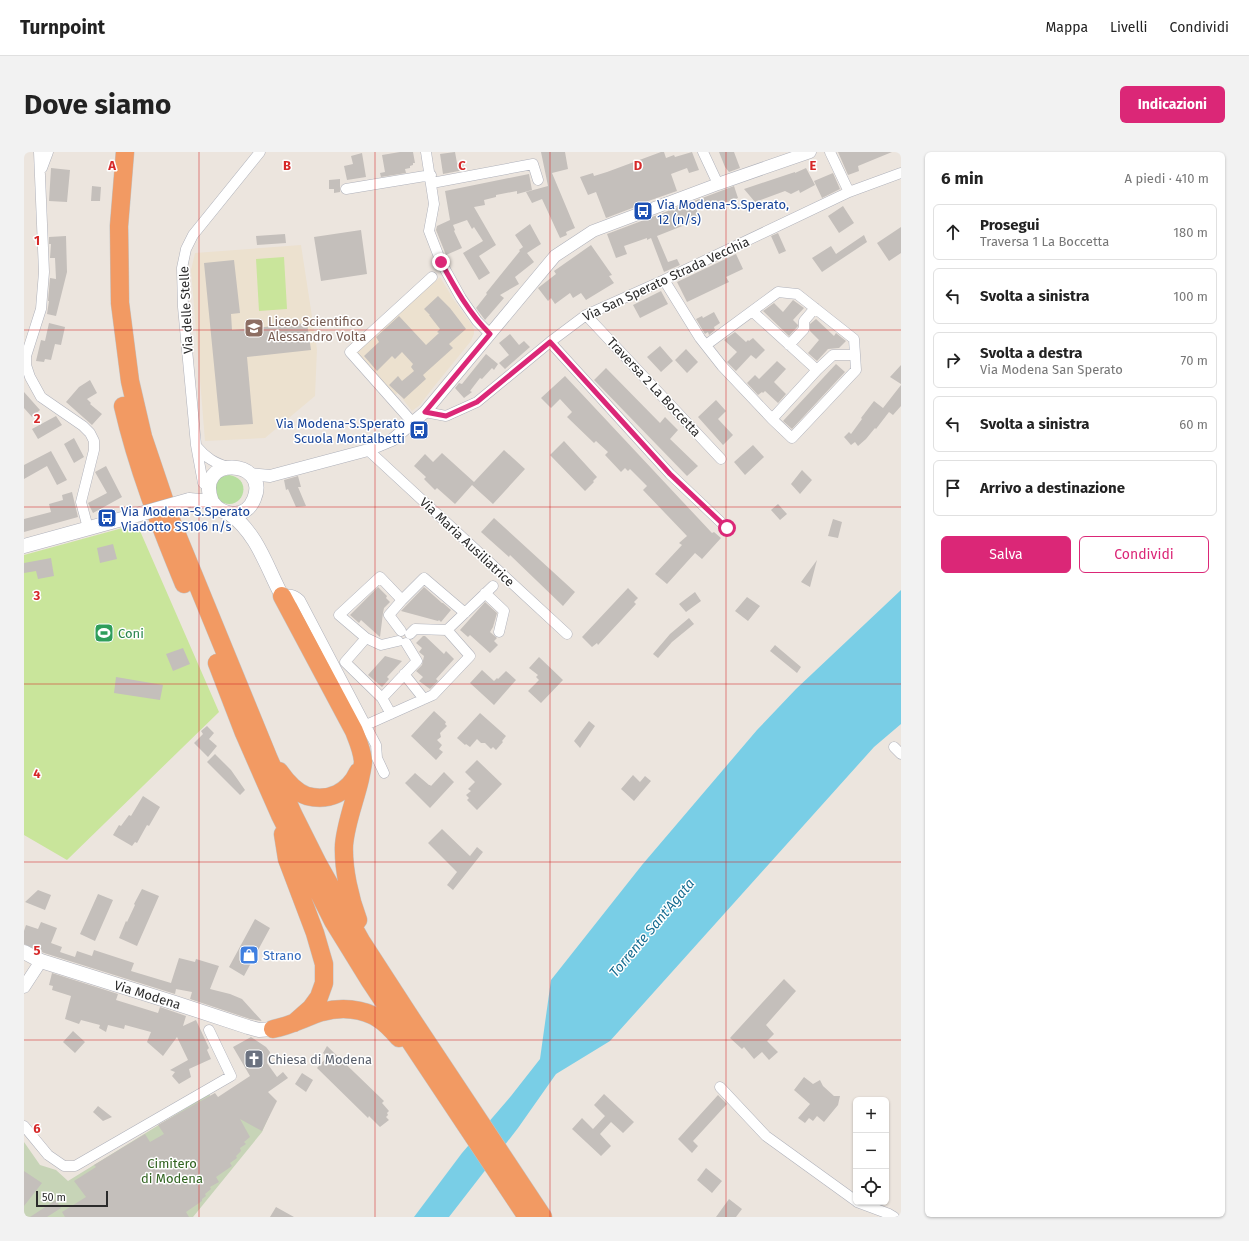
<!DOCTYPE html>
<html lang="it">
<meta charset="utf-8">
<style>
:root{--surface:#fff;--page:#f2f2f2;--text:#222;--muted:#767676;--line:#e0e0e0;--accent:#db2777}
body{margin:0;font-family:"Fira Sans",sans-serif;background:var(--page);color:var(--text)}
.controls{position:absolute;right:12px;bottom:12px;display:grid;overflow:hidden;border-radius:6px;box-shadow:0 1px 3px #0004}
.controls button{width:36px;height:36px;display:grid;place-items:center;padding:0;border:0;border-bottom:1px solid var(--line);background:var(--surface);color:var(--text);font:20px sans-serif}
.scale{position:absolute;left:12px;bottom:10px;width:72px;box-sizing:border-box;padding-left:4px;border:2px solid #2b2b2b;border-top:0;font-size:11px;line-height:14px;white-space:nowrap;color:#2b2b2b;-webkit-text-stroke:3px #fff;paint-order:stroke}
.stop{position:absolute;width:12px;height:12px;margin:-9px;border:3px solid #db2777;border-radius:50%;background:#fff}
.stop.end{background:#db2777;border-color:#fff;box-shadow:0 1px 4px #0008}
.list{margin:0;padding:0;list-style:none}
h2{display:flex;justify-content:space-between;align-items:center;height:52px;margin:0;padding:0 16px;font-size:17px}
h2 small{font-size:13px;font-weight:400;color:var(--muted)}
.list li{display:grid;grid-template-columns:26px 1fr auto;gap:12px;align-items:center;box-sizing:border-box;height:56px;margin:0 8px 8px;padding:0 8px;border:1px solid var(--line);border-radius:6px}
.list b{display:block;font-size:15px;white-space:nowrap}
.list p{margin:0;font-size:13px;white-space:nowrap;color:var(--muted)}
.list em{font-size:13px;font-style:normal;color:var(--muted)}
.actions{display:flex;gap:8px;padding:12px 16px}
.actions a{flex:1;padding:9px 0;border:1px solid var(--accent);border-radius:6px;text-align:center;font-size:14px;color:var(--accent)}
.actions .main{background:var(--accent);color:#fff}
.icon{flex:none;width:22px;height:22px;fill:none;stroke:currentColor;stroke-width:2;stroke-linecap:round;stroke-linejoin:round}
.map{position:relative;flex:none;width:877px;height:1065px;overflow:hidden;border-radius:6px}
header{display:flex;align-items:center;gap:24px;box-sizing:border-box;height:56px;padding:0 20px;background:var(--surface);border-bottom:1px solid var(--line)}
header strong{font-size:19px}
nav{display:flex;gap:22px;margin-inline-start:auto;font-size:14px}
.intro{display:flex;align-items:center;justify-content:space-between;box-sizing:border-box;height:96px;padding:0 24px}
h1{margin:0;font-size:28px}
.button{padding:10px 18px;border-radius:6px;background:var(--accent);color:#fff;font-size:14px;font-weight:700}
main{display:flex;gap:24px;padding:0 24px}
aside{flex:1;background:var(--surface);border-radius:6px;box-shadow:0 1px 3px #0004}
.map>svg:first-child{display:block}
.education{fill:#ece1cf}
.green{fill:#b7de9f}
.cemetery{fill:#c7d4b7}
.pitch{fill:#c9e59b}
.water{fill:#79cee6}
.building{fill:#c4bfbb}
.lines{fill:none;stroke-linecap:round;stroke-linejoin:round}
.minor-casing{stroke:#afb1ba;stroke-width:11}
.tertiary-casing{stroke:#afb1ba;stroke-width:13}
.secondary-casing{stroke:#afb1ba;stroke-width:15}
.motorway-casing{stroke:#c4c4c4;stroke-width:19}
.minor{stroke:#fff;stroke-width:10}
.tertiary{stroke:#fff;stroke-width:12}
.secondary{stroke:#fff;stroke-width:14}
.motorway{stroke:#f29a63;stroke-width:18}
.secondary-bridge-casing{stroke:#afb1ba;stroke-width:15;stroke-linecap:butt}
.secondary-bridge{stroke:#fff;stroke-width:14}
.route{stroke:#db2777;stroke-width:5}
.grid{fill:none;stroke:#d62828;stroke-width:1;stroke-opacity:0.55}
.labels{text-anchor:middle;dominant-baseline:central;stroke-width:3;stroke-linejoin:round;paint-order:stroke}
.transit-label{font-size:13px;fill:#164399;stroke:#fff;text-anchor:start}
.street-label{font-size:13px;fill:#2b2b2b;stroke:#fff}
.education-label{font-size:13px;fill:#785e54;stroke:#fff;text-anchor:start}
.leisure-label{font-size:13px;fill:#27864d;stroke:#fff;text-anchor:start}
.shop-label{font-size:13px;fill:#366cbe;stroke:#fff;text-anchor:start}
.worship-label{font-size:13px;fill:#5b616d;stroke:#fff;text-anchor:start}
.park-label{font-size:13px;fill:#316320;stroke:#fff}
.water-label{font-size:14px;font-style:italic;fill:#186e92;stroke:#fff}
.grid-label{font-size:13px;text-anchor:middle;font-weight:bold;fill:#d62828;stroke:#fff;stroke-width:3;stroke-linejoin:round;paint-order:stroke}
</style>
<header>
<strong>Turnpoint</strong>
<nav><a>Mappa</a><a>Livelli</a><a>Condividi</a></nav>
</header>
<div class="intro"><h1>Dove siamo</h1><a class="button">Indicazioni</a></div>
<main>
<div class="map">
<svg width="877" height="1065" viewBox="0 0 877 1065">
<rect width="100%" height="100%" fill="#ece5de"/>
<path class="education" d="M277,93L293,197L291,244L241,286L181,289L167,118L171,101Z
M416,125L430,148L448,173L450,178V182L447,189L408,237L396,253L388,259L374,241L369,245L331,201Z"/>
<path class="green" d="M205,323C232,327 217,364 194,348L191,332L197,325Z"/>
<path class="cemetery" d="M231,937L246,962L238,980L169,1065H0V990L16,1013L32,1018L44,1029L185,942L196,959Z"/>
<path class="pitch" d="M260,105L263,157L235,159L232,107Z
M113,372L195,560L43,708L0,683V403Z"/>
<path class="water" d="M877,438V572L850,595L586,889L532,922L494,976L425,1065H390L438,1001L487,944L516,907L527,828L618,713L733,578L772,537Z"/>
<path class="building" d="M376,0H389L391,11H389V13L386,14V16L381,17L382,21L357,25L356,21L361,20L358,3Z
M431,0L433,11L439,10L440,18L419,22L416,2Z
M517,0H541L544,17L528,21L551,76L542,80L543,83L536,86L518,47L508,51L502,40L524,34Z
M637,0H640L642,6L650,3L651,5L668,0L675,18L665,21L663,16L647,22L653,39L610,54L611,55L582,66L572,40L564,43L556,25L569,21L570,24L583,20Z
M695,0H710L716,16L705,20L701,15Z
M814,0H868L834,14L835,19L824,23Z
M338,1L342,25L323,28L320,14L329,12L327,4Z
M27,16L46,18L43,50L25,49Z
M782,16L791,33L776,41L775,38L767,42L761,39L731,50L720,37L771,20V21Z
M809,21L816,37L798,46L790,29Z
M505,22L508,38L493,42V39L472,43V45L460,48L461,53L450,55L472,93L455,104L466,121L455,128L439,101L459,89L450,75L448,77L443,68L429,73L431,78L430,79L438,96L422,103L412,78L413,74L426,68L421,39Z
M316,27V40L310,41V37H305V28Z
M68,34L77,35L76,49H67Z
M710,34L714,46L688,56L686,51L672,56L676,67L633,84L644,110L653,107L656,113L640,120L627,86L623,88V86L600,94L603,102L592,106L583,82Z
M819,54L830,71L815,81L804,64Z
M506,72L517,92L503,101L510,110L491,125L495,132L476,143L480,146L461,168L452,156L463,142L462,141L496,99L495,98L499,95L491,83Z
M877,75V101L865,109L853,91Z
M337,78L343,122L297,129L290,85Z
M754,81L762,99L755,102L747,84Z
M261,82L262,91L233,93L232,84Z
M840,83L843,90L798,120L788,106L807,94L812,102Z
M42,84L43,120L32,164L23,162L25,149H24L26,126L32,127L31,106H26L27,92H25V85Z
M567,93L588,123L585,124L590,131L562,148L557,141L549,146L546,141L531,152L527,146L524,149L514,136L532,122L530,119Z
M712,102L719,117L702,125L705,130L663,150L653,130Z
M210,108L216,161L207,162L208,178L283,171L287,198L223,205L229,272L196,274L180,111Z
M637,139L644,152L616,166L609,153Z
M414,144L426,156L442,177L425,192L429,196L399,223L402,227L380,247L365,233L374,224L378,229L390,219L387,215L389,212L378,200L371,207L368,204L353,219L340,204L355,190L352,185L375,164L402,193L415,181L413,180L416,177L405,163H406L400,157Z
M769,148L780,156L769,168L774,173V174L765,184L739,159L750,151L759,160Z
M690,160L696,171L690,175L691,178L685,183L684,180L681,182L672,167L678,164L679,166Z
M792,167L810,184L812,181L822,189L815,196L804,197L793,209L784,201L795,188L786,179V172Z
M25,171L41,175L37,193L31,192L27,208L21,207L20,210L12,209L17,188L21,189Z
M711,180L722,190L724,188L725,189L729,186L741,198L732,207L727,203L712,219L703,210L713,200L700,188Z
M486,182L495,193L500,189L506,195L481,217L475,211L485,203L475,191Z
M636,194L649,209L637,220L623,205Z
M662,197L674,210L663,221L651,208Z
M462,202L474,212L470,218L468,216L458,227L456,226L446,239L448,240L440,246L431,236L435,231L438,232Z
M753,209L762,217L750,230L762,242L754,251L741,239L739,241L738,240L734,243L723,231L731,223L735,227Z
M812,212L821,220L768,277L759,269Z
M877,213V232L866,225Z
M582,216L636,271L641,265L654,278L646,287L674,314L663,324L570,228Z
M541,224L688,381L690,380L697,386L678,407L671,401L643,432L631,422L658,393L655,391L663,384L619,338L623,334L606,317L604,319L601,316L597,320L581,303L584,300L572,289L570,291L543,265L548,260L536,247L527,256L517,246Z
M66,228L73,241L63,247L67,251L66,252L78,262L68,273L42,250L55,235Z
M877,233V254L869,263L865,260L852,277L851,276L842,287L834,294L831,290L827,293L820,285L825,280L827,282L838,267L837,266L850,249L859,256Z
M0,240L16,258L8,265L0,256Z
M692,248L702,259L694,267L709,283L699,293L674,265Z
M32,264L38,273L14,287L8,277Z
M50,286L60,305L50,311L40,292Z
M540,289L573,325L569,329L570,330L561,339L526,303Z
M729,293L740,305L721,323L710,310Z
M480,298L501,317L469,352L448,333L431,352L413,336L411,338L400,327L402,325L390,314L401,302L409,310L418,301L450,330Z
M27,299L43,328L33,333L23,314L0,327V313Z
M82,314L98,345L69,361L64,351L83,341L71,320Z
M778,318L788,328L776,342L767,332Z
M274,324L277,335H274L282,354L272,355L264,337L262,338L260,328Z
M48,340L54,365L0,380V367L27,360L25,352L39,348L38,343Z
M754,352L763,362L756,368L747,358Z
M470,366L551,440L539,454L486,403L485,405L457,380Z
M809,367L818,370L814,386L804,384Z
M89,392L93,407L76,411L73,396Z
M27,406L30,424L14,427L12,419L0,421V411Z
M793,408L786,435L777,430Z
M354,435L363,444L362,446L366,450L360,456L359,461L356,485L337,468L335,471L326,463Z
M400,435L418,451H419L427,458L417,470L415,468L414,469L377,459Z
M604,436L614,446L610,450L612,452L574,493L573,491L568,495L558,485Z
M671,440L677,449L662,460L655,452Z
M723,445L736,454L724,469L711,459Z
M461,450L473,461L469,475L466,480L473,486L470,489L474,493L466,501L446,483L444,485L436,478Z
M665,466L670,472L648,490L634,506L629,502L646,482Z
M399,484H401L420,502L422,499L430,507L412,527L414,529L406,537L395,529L399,525L392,519L398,513L400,504L395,500L398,496L392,491Z
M751,493L777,515L773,521L746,499Z
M159,496L166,512L149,519L142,502Z
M361,504L378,509L363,525L365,527L358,535L344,523Z
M515,505L539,528L517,551L504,539L515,528L512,525L514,523L505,516Z
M458,518L470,529L473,526L474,527L482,519L492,528L470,553L446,531Z
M92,525L139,533L136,548L90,541Z
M410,559L422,570L421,572L423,574L416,581L417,585L413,588L418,593L415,597L419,600L412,608L387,584Z
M456,561L482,584L478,589L479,590L472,598L469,595L467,597L461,591H457L453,587L446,595L442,592L441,593L433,586Z
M565,569L571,574L556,596L550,589Z
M183,574L190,581L185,587L193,594L184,605L170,591L179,582L177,579Z
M191,602L207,618L221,638L216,643L183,610Z
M453,608L478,632L453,658L443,648L445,646L442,643L447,639L444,637L451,630L441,620Z
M420,620L430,630L406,656L381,631L391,621L405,633H406L407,634Z
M609,623L616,630L621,624L627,629L610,649L597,637Z
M119,644L136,655L125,674L123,673L113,691L111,690L108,694L89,683L95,673L97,674L105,663L107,664Z
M418,677L446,704L453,695L459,700L429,738L423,733L433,720L404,691Z
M118,737L135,744L113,794L95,786L102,769L103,770L111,753L110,752Z
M14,738L27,743L21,758L1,750Z
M74,742L89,748L71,789L56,782Z
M231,767L246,776L220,824L205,815Z
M17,770L33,776L27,791L38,795L36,800L51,805L53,799L68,804L70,798L110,811L107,819L147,831L155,806L171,810L172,807L195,814L186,837L206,842L218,847L238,869L226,867L166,847L168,840L152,837L151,842L20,801L0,792V779L2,773L14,777Z
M28,821L94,842L92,848L134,861L136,855L162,864L159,874L172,868L185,896L183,898L187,907L165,917L167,925L155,932L148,924L151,920L146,918L164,908L153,885L139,904L123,890L127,880L101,873L100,877L84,873L82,880L75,876L76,873L57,868L55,872L41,867L47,844L28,838L29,834L25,833Z
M760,827L772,839L742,873L750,882L743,889L754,900L745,908L738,900L730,907L720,895L718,897L706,886Z
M49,879L61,890L51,901L39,890Z
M227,885L242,895L246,900L243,911L253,925L259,920L264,926L244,940L253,949L238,979L216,967L226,985L220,990L222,992L216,996L217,999L212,1004L213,1006L206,1011L208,1014L192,1025L195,1030L186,1035L187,1037L181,1042L182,1044L178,1047V1049L162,1060L165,1065H41L38,1060L62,1045L50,1029L72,1015L70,1013L121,982L126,990L140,982L134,973L191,941L194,945L226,924L209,895Z
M303,894L360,949L358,951L365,959L363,961L364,963L362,965L365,968L356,975L345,964L344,966L293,916L303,905L299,901Z
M278,921L289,928L282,940L271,932Z
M780,925L789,932L796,928L799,934L810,944H816L814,953L800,970L793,964L789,969L785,966L781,971L774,966L786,952L770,938Z
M580,942L610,970L599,981L587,970L576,982L587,994L577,1004L548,977L558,966L569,977L581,964L570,953Z
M694,943L703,952L669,989L674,994L668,1001L654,987Z
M74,954L88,965L79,969L69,960Z
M682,1016L698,1029L688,1041L673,1028Z
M0,1019L18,1031L0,1054Z
M705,1047L718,1057L712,1065H692Z
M32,1048L37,1056L23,1065H6Z
M252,1055L270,1065H246Z"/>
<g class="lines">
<defs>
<path id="minor" d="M15,0L20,120L17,157L2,204V213L6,225L17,245L59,274L66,281L70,289V298L57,350L64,376
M402,0L410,52L405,79L417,110L437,146L453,169L466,182
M679,0L694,32
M806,0L825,40
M18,16L24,0
M408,31L509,12L514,28
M322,37L407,23
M640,128L676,186L698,214L748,267L768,286L832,218L830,187L773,142L754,140L682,193
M728,159L793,218
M562,163L697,307
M526,190L646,322L703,376
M765,193L780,177V169L791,156
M401,260L422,264L453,250L526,190L562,163L640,128L825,40L877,21
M748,267L793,218L809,203H831
M389,271L326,200L408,125
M173,295C182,306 191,311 204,315
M344,298L543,482
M185,335L179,331L172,293L159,155L158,116L162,97L169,83L236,0
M461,441L480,459L475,480
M258,444C266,442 269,442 276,448L352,593L353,606L360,621
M423,478L469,434
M377,479L365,463L378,448L400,426L441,461
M342,486L321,510L358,546L367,562
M374,489L357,493L342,486L315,463L356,425L378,448
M380,522L400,547
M358,546L393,509L382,491
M342,573L409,543L446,504L423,478L391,477L386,482
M870,595L877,602
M696,935L742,984L832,1049
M0,974L24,1003L40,1014H51L207,924L185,878
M833,1050L865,1062L870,1065"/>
<path id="tertiary" d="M225,322L246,324L344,298L368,288L401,260L531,104L569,79L694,32L786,0
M0,835L17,809"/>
<g id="secondary">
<path d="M165,348L188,350C199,365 222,367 230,347C247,307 169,302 188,350"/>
<path d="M206,362C233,381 243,416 258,444"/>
<path d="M0,394L109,364"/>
<path id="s1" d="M0,800L17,809L151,851L224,875L235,878L249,877"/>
</g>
<path id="motorway" d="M101,0L95,74L96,151L106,229L119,285L147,368L244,605L269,662L294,712L337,789L383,860L519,1065
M99,254C113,315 136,374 160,432
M258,444L330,579C334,589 338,598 339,609C339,614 337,621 336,627C331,649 322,670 320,693C319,717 326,747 334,768
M193,511L220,581L256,663L309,769L346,829L503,1065
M255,619C262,629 271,640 283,644C305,650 325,640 334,620
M259,682L263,707L291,781L300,812V831L295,845L287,856L270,871
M249,877C266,874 282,865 298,860C316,855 339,856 355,867C363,872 369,879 375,886"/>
</defs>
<use href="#minor" class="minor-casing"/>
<use href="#tertiary" class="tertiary-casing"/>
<use href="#secondary" class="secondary-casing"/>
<use href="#motorway" class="motorway-casing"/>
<use href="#minor" class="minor"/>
<use href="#tertiary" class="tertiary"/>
<use href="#secondary" class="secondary"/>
<use href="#motorway" class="motorway"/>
<defs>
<path id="secondary-bridge" d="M109,364L165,348"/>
</defs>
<use href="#secondary-bridge" class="secondary-bridge-casing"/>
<use href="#secondary-bridge" class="secondary-bridge"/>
</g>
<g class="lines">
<path class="route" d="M417,110C431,136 445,161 466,182L401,260L422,264L453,250L526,190L646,322L703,376"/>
</g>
<path class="grid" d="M175,0V1065M351,0V1065M526,0V1065M702,0V1065M0,178H877M0,355H877M0,532H877M0,710H877M0,888H877"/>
<defs>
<symbol id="bus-square" viewBox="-11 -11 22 22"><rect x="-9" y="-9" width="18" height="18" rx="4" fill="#1a4fb4" stroke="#fff"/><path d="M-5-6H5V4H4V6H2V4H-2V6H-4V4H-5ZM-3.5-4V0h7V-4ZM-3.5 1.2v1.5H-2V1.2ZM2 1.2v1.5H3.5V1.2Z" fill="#fff"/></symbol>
<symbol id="university-square" viewBox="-11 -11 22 22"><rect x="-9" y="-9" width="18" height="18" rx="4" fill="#8d6e63" stroke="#fff"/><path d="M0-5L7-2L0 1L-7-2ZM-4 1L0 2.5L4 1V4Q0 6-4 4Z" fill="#fff"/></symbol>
<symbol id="stadium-square" viewBox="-11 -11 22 22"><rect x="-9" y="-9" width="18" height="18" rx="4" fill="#2e9e5b" stroke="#fff"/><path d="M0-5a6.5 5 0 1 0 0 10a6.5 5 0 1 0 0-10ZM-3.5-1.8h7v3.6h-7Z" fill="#fff"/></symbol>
<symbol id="shop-square" viewBox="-11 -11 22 22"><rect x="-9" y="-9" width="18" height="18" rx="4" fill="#3f7fe0" stroke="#fff"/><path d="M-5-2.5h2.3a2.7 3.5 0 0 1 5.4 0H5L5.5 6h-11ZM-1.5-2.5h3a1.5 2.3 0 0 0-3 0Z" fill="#fff"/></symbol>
<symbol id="church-square" viewBox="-11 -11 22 22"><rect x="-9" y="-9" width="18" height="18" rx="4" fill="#6b7280" stroke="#fff"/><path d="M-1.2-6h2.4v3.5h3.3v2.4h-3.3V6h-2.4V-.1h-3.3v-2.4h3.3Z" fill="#fff"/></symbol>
</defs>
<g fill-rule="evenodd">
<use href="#bus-square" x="608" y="48" width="22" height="22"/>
<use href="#university-square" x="219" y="165" width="22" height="22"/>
<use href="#bus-square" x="384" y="267" width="22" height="22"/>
<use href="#bus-square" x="72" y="355" width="22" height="22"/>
<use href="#stadium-square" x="69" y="470" width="22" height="22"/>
<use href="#shop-square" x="214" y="792" width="22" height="22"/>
<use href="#church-square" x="219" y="896" width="22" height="22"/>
</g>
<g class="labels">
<g class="transit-label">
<text x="633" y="52">Via Modena-S.Sperato,<tspan x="633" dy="15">12 (n/s)</tspan></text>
<text x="381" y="271" text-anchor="end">Via Modena-S.Sperato<tspan x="381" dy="15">Scuola Montalbetti</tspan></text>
<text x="97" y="359">Via Modena-S.Sperato<tspan x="97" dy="15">Viadotto SS106 n/s</tspan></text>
</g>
<g class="street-label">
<text transform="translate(642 127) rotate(-25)">Via San Sperato Strada Vecchia</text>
<text transform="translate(162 158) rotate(-93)">Via delle Stelle</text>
<text transform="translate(630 235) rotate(47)">Traversa 2 La Boccetta</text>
<text transform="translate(443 390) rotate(43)">Via Maria Ausiliatrice</text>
<text stroke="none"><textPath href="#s1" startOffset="131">Via Modena</textPath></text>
</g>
<g class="education-label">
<text x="244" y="169">Liceo Scientifico<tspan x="244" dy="15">Alessandro Volta</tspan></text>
</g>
<g class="leisure-label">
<text x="94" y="481">Coni</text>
</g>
<g class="shop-label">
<text x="239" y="803">Strano</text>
</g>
<g class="worship-label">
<text x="244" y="907">Chiesa di Modena</text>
</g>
<g class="park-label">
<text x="148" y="1011">Cimitero<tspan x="148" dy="15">di Modena</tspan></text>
</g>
<g class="water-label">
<text transform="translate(628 776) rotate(-50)">Torrente Sant'Agata</text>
</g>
</g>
<g class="grid-label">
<text x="88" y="18">A</text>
<text x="263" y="18">B</text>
<text x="438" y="18">C</text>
<text x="614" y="18">D</text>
<text x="789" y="18">E</text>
<text x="13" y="93">1</text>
<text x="13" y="271">2</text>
<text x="13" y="448">3</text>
<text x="13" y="626">4</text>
<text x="13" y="803">5</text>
<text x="13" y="981">6</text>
</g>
</svg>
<div class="controls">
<button>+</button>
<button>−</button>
<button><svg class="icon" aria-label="locate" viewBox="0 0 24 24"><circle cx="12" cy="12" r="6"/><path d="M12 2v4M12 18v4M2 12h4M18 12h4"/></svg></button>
</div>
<div class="scale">50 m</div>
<div class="stop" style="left:703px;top:376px"></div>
<div class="stop end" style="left:417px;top:110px"></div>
</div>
<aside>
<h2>6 min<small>A piedi · 410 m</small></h2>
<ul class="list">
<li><svg class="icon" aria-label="ahead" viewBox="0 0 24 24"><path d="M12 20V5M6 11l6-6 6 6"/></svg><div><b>Prosegui</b><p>Traversa 1 La Boccetta</p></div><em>180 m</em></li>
<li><svg class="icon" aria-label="left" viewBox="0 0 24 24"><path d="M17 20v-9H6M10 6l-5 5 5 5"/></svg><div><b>Svolta a sinistra</b></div><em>100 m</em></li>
<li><svg class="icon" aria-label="right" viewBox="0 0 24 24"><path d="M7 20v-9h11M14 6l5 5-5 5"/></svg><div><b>Svolta a destra</b><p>Via Modena San Sperato</p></div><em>70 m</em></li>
<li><svg class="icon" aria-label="left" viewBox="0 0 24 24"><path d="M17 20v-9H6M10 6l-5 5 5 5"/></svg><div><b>Svolta a sinistra</b></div><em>60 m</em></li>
<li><svg class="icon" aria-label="arrive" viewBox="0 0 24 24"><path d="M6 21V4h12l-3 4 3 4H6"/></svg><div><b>Arrivo a destinazione</b></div></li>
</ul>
<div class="actions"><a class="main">Salva</a><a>Condividi</a></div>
</aside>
</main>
